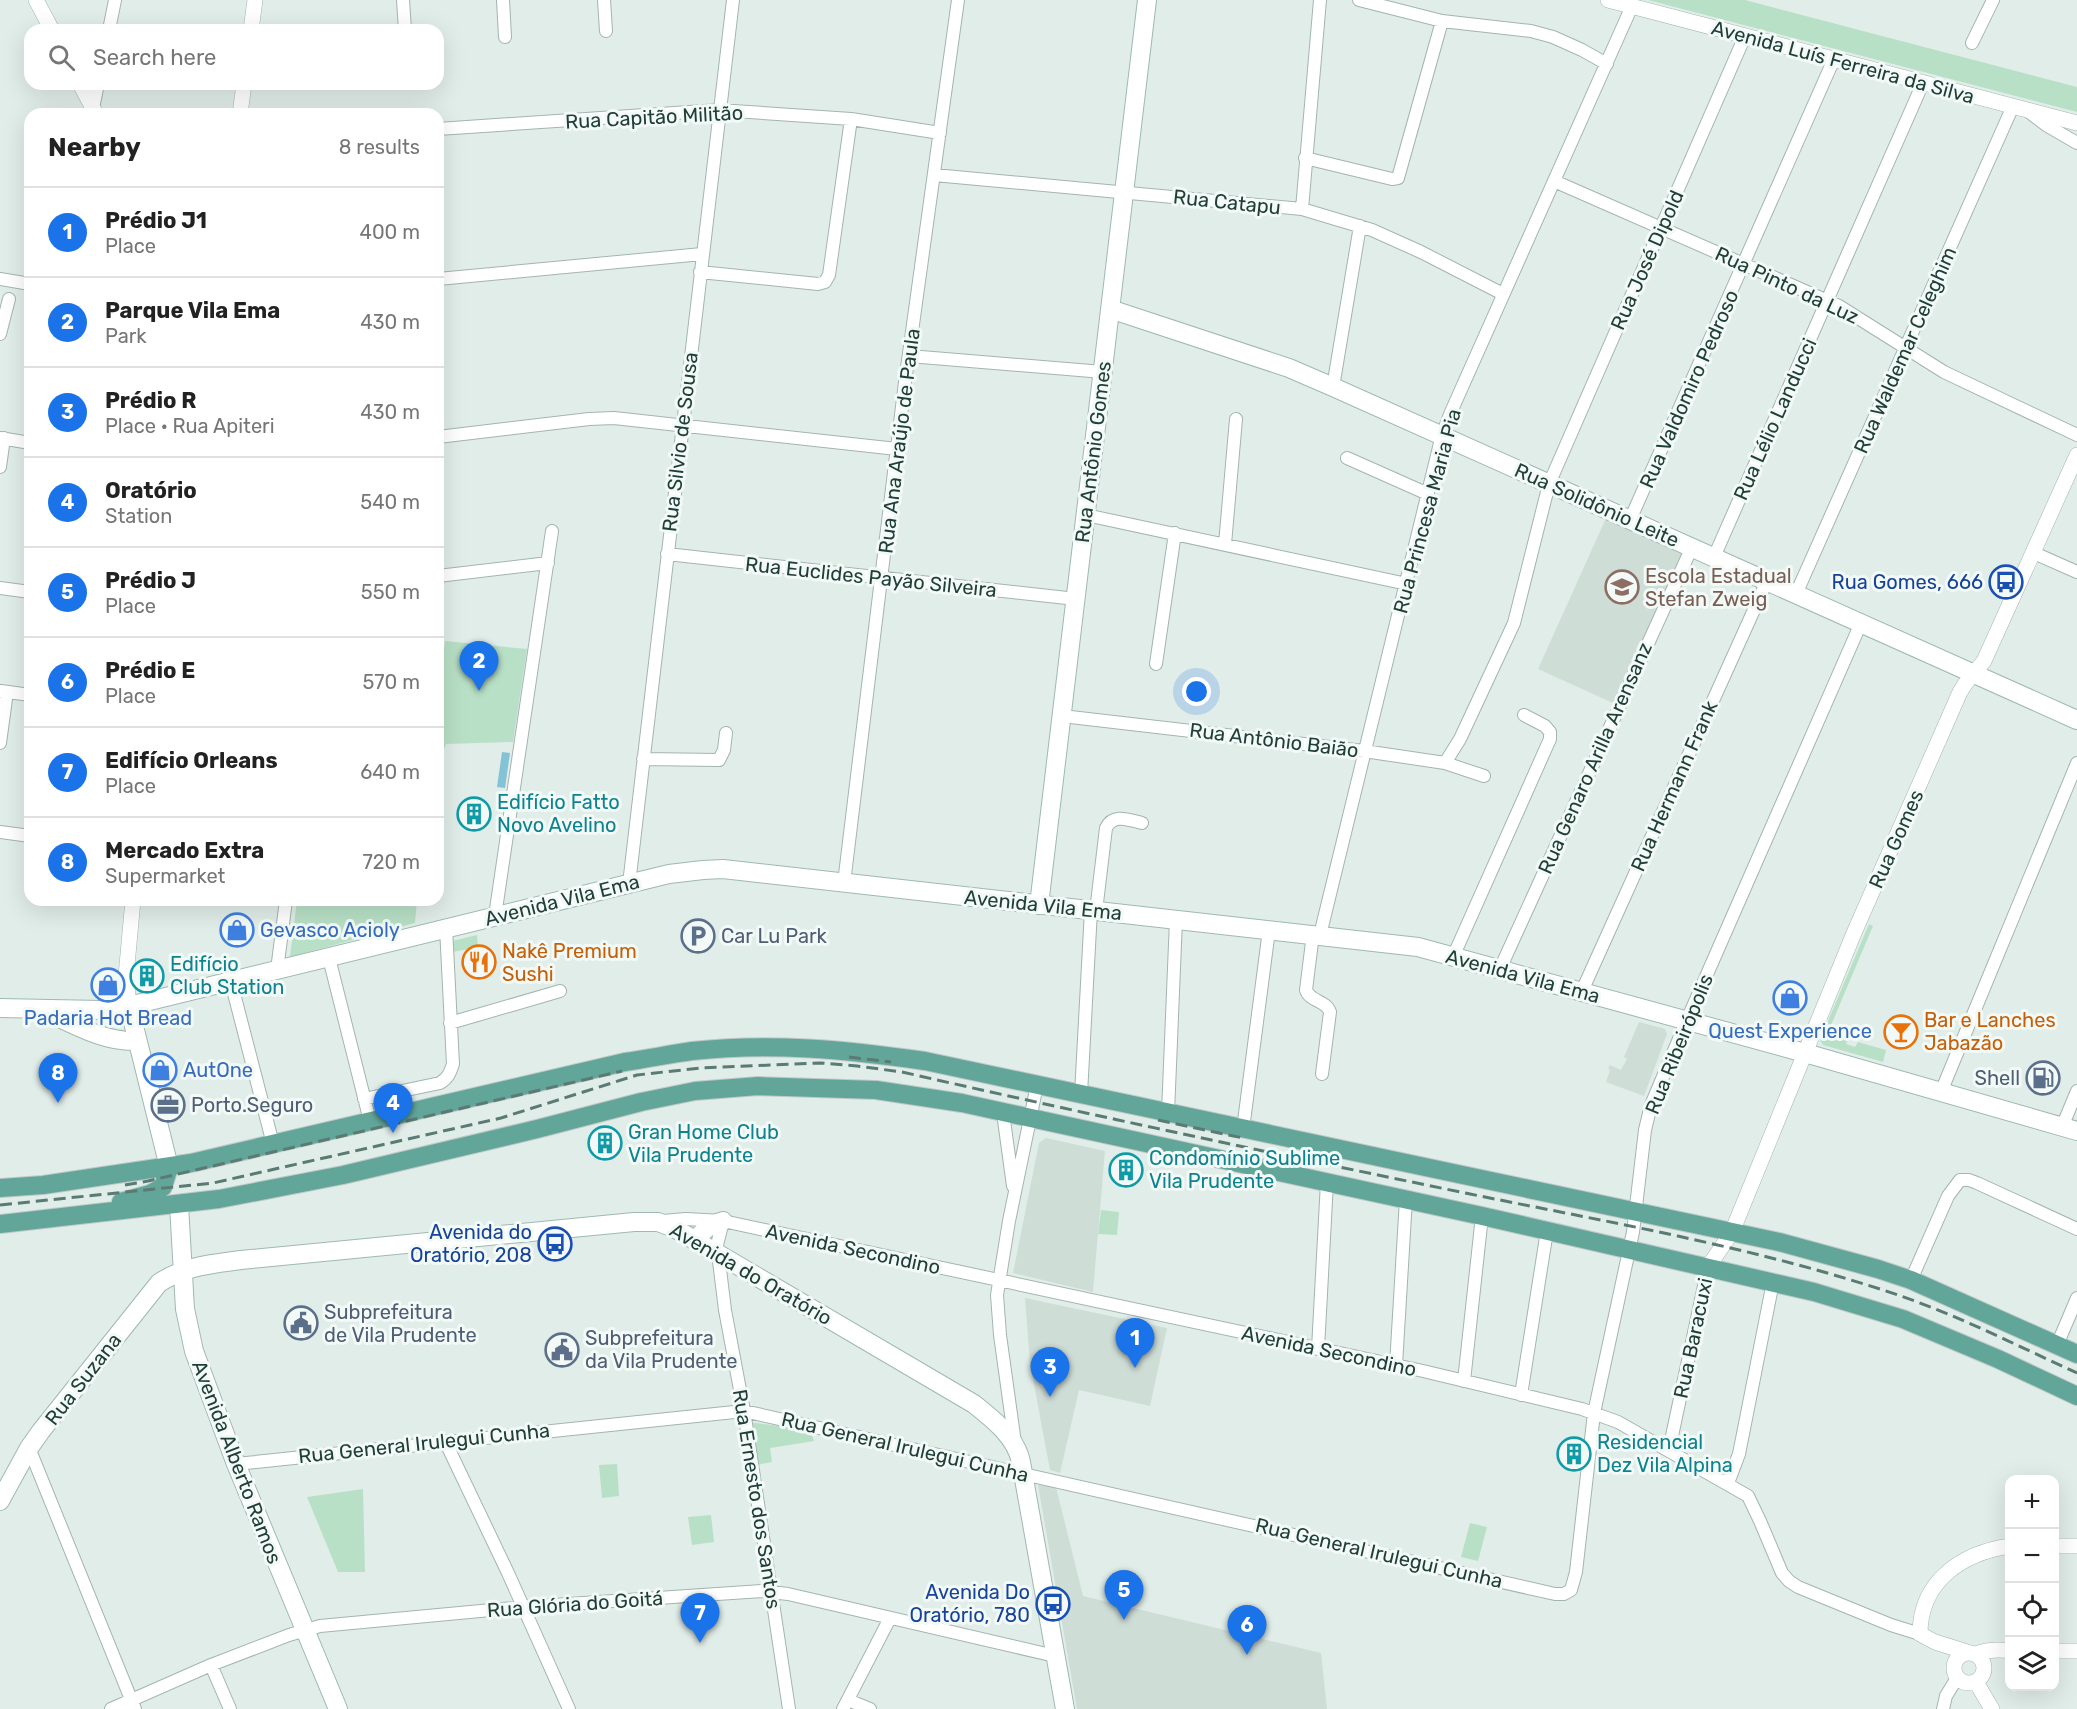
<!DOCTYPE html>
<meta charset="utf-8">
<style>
:root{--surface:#fff;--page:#f6f6f6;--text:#222;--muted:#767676;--line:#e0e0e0;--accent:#1a73e8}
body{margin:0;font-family:Rubik,sans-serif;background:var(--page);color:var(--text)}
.controls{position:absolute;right:18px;bottom:18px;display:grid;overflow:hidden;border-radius:12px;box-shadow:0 6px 24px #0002}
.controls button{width:54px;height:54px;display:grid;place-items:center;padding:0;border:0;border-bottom:2px solid var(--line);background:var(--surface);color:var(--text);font:30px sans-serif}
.you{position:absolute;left:1197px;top:692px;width:21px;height:21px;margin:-15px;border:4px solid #fff;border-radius:50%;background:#1a73e8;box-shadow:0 0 0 9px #1a73e833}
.badge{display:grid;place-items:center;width:39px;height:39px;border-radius:50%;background:var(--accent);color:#fff;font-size:20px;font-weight:700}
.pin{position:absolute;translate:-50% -50px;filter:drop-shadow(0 2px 3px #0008)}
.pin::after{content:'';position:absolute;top:32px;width:21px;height:18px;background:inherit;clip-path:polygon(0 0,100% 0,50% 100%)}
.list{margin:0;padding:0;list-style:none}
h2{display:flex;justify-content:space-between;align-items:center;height:78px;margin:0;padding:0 24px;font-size:26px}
h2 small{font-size:20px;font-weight:400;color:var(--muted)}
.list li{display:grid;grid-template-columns:39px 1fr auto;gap:18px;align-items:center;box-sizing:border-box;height:90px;padding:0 24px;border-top:2px solid var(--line)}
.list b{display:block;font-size:22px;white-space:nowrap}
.list p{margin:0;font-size:20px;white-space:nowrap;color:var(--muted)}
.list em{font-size:20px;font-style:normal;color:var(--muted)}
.icon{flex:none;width:33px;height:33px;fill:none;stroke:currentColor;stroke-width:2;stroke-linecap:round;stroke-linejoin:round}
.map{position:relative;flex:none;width:2077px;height:1709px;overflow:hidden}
.search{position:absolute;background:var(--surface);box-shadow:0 6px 24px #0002;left:24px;top:24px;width:420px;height:66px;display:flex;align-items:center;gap:15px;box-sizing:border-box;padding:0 21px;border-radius:18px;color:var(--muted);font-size:22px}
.panel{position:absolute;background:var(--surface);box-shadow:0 6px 24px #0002;left:24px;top:108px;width:420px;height:798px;border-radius:18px}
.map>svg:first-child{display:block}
.built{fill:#cfddd7}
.green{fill:#b8e0c6}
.water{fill:#84c3d6}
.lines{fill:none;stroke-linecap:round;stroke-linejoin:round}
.minor-casing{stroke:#a3b5b0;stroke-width:14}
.tertiary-casing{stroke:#a3b5b0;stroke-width:16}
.secondary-casing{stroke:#9eb9b2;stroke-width:20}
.primary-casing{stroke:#c1c9c8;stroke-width:20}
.minor{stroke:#fff;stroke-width:12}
.tertiary{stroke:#fff;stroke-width:15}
.secondary{stroke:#fff;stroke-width:18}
.primary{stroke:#62a69a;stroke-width:18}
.rail{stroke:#5a7a74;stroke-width:3;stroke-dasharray:12 6;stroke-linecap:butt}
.labels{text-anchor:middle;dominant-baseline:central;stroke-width:6;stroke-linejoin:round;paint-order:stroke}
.street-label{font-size:20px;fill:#203f39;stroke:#f2f9f6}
.education-label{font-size:20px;fill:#785e54;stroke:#f2f9f6;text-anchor:start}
.transit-label{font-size:20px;fill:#164399;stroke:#f2f9f6;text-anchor:end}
.culture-label{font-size:20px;fill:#0d838f;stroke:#f2f9f6;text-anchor:start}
.shop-label{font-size:20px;fill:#366cbe;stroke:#f2f9f6;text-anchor:start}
.service-label{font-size:20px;fill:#4e5e75;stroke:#f2f9f6;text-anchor:start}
.food-label{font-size:20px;fill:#c56008;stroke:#f2f9f6;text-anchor:start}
</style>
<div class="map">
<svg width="2077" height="1709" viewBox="0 0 2077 1709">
<rect width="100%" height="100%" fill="#e1ede8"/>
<path class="built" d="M1607,516L1681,551L1682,556L1615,704L1538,669Z
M1639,1022L1665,1029L1667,1034L1644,1096L1606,1082L1610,1070L1608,1069L1610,1065L1621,1070L1627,1059L1624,1057Z
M1046,1138L1105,1151L1093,1292L1013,1273L1039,1143Z
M1025,1298L1167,1328L1150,1406L1079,1390L1060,1473L1050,1470L1030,1363Z
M1038,1485L1056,1487L1083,1596L1321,1653L1327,1709H1077Z"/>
<path class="green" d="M1648,0H1745L2077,87V112Z
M445,641L527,649L513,742L446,744L438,765V647L444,648Z
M297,900H417L415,923L290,957Z
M1869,924L1873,926L1826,1037L1833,1040L1836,1034L1848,1039L1846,1044L1855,1047L1858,1042L1886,1050L1883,1062L1823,1045L1820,1040Z
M477,935L478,947L453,952L452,941Z
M1101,1210L1119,1212L1117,1235L1098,1234Z
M748,1422L810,1430L814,1441L770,1448L772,1462L756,1465Z
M617,1464L619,1496L602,1498L599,1465Z
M363,1489L365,1572H338L307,1497Z
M711,1515L714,1542L692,1545L688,1517Z
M1470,1523L1487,1527L1478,1561L1461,1557Z"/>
<path class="water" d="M502,752L510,753L505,788L497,787Z"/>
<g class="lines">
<defs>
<path id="minor" d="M403,0L405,30
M503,0L505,37
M604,0L606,31
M1359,0L1442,21L1531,31L1553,37L1582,50L1607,64
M109,30L115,0
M1972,43L1993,0
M93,108L98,84
M2029,112L2046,125L2077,143
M438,129L719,110L851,119L940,133
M1305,158L1392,179L1398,178L1442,21
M934,175L1302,209L1372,230L1421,252L1503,294
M1554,181L1839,306L1944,372L2077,435
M1302,209L1320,0
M700,272L818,284L825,282L829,275L851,119
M0,279L30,284
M438,279L702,254
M0,334L9,299
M909,356L1103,372
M1333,387L1360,226
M438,437L589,419L614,418L897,449
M0,438L30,443
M1347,458L1428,494
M0,467L4,438
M1086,515L1407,584
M1630,520L1834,59
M1225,544L1236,419
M2034,553L2077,572
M667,554L1076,599
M1714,557L1923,83
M438,576L548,563
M0,588L30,592
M1796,594L2013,106
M1156,664L1175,533
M1,691L30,695
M1062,716L1364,751L1445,763L1484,776
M0,743L7,692
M643,759L719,760L724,750L726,733
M1445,763L1460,739L1514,623L1549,484L1745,36
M0,832L30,836
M844,883L905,382L958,0
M629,884L733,0
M1096,911L1106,828C1113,813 1129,820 1142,823
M495,916L552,531
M1313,934L1306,990C1310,1002 1326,1000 1330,1012L1322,1074
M1320,935L1442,435L1451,412L1632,6
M1453,957L1550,739V732L1545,726L1524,715
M329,958L370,1121
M1500,969L1692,547
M277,970L286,900
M231,982L273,1144
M1582,991L1767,581
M450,1023L560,991
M1941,1092L2077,763
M1081,1094L1091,910
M364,1099L440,1083C448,1078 450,1073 453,1064L446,928
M1003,1113L1013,1186
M1168,1113L1176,920
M2062,1127L2077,1091
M1243,1129L1269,930
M663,1221L686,1219L723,1221L1423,1371L1582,1409L1618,1422L1748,1496L1760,1521L1782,1573L1789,1581L1798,1587L1891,1625L1920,1634
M723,1221L717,1245L725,1310L744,1411L789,1709
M1911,1280L1948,1196L1960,1180H1969L1977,1183L2077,1229
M2057,1345L2077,1298
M1318,1349L1327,1182
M1396,1365L1406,1199
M1464,1381L1482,1216
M1521,1395L1547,1231
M445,1441L508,1573L569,1709
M1015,1443L1000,1335L997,1295L1009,1221L1037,1085
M29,1448L135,1709
M1669,1450L1708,1267
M236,1464L744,1411L1555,1594H1564L1571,1590L1576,1572L1594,1413L1633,1232L1645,1130L1651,1105L1687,1020L1861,623
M1728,1483L1739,1454L1773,1282
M211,1665L230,1709
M848,1700L870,1709
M111,1709L211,1665L289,1635L320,1626L524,1607L762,1591L788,1594L1055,1656
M843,1709L890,1618
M1943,1709L1946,1696L1957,1678"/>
<path id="tertiary" d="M36,0L52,30
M1608,0L2077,123
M251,30L255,0
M80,84L96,114
M240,114L244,84
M129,1006L126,976L133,900
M1708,1267L1732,1232L1854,933L1960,692L1965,684L1984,661L2077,455
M2054,1546H2077
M2054,1651H2077
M1954 1668a15 15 0 1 1 30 0a15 15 0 1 1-30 0Z
M1970,1653L1935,1642L1920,1634C1920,1581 1962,1553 2010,1546
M1975,1654C1987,1650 1997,1649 2010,1651
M1976,1682L1992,1709"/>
<path id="secondary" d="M1110,309L1289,368L1333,387L2077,720
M1039,905L1147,0
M129,1006L169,1167
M0,1008L101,1010L129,1006L669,874L703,870L723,869L1418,947L1805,1053L2077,1131
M47,1012C75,1025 104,1042 136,1041
M179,1205L185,1309L194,1351L236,1464L338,1709
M696,1240C704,1229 710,1225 723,1221
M0,1501L29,1448L41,1431L159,1283C184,1266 212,1264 241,1260L634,1222H658L674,1228L974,1404C993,1419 1016,1437 1021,1462L1065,1709"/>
<path id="primary" d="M0,1188L43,1185L191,1163L625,1062C647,1059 670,1054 692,1051C770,1042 848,1050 925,1061L1779,1242L1878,1269L1911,1280L2077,1354
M121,1202L150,1194L163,1187L169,1167
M0,1224L219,1199L343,1175L537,1129L641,1102L695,1091L758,1086L876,1090L962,1103L1482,1216L1814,1292L1903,1319L1998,1359L2077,1396"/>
</defs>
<use href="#minor" class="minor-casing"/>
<use href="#tertiary" class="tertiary-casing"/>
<use href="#secondary" class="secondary-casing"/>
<use href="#primary" class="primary-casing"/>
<use href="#minor" class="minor"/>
<use href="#tertiary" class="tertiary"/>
<use href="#secondary" class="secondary"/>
<use href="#primary" class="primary"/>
<path class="rail" d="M849,1057L891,1062
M1158,1120L1243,1138
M125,1185L148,1181L622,1071
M0,1205L213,1183L501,1118L637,1075L700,1068L821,1063L857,1066L902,1072C1091,1115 1280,1155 1470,1194C1613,1223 1759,1248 1898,1295C1959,1316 2018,1346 2077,1373"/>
</g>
<defs>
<symbol id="bus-ring" viewBox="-11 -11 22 22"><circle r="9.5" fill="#f2f9f6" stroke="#1a4fb4" stroke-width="1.5"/><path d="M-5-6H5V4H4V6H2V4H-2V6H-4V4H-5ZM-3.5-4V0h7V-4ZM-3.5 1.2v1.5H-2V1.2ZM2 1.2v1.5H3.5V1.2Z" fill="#1a4fb4"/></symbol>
<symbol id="school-ring" viewBox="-11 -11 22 22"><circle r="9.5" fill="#f2f9f6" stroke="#8d6e63" stroke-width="1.5"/><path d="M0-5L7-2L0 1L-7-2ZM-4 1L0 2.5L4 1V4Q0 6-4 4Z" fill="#8d6e63"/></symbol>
<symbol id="building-ring" viewBox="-11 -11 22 22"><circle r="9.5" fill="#f2f9f6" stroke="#0f9aa8" stroke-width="1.5"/><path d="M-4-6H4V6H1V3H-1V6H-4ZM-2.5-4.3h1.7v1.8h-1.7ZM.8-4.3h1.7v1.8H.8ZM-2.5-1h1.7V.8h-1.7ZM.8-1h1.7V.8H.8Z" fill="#0f9aa8"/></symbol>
<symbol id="shop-ring" viewBox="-11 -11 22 22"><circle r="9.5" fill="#f2f9f6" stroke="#3f7fe0" stroke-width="1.5"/><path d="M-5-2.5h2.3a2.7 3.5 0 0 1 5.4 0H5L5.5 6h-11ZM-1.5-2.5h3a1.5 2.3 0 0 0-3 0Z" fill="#3f7fe0"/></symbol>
<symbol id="parking-ring" viewBox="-11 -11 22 22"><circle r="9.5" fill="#f2f9f6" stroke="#5c6f8a" stroke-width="1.5"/><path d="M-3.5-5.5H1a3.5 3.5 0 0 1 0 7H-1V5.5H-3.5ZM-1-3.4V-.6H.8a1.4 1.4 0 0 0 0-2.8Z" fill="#5c6f8a"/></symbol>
<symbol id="restaurant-ring" viewBox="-11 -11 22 22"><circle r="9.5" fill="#f2f9f6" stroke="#e8710a" stroke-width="1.5"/><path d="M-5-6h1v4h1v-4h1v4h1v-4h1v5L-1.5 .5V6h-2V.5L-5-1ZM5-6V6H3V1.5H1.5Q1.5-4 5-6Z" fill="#e8710a"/></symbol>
<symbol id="bar-ring" viewBox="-11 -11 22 22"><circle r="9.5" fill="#f2f9f6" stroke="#e8710a" stroke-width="1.5"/><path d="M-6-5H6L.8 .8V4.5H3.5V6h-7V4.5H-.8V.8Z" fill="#e8710a"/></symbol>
<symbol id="fuel-ring" viewBox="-11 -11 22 22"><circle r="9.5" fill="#f2f9f6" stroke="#5c6f8a" stroke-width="1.5"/><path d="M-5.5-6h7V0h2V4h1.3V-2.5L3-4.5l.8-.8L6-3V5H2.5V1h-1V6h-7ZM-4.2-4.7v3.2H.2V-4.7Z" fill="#5c6f8a"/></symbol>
<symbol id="office-ring" viewBox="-11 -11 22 22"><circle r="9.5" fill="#f2f9f6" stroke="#5c6f8a" stroke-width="1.5"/><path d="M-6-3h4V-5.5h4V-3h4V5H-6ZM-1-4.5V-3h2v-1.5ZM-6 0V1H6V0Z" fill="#5c6f8a"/></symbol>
<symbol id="civic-ring" viewBox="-11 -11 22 22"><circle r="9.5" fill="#f2f9f6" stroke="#5c6f8a" stroke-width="1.5"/><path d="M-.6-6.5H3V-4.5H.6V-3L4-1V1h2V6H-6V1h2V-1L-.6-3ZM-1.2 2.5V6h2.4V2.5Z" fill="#5c6f8a"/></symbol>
</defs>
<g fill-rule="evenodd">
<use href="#bus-ring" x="1987" y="563" width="38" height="38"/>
<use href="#school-ring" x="1603" y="568" width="38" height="38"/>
<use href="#building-ring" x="455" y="795" width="38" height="38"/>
<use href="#shop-ring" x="218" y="911" width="38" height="38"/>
<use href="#parking-ring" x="679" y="917" width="38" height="38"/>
<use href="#restaurant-ring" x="460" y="943" width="38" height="38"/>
<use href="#building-ring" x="128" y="957" width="38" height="38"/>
<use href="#shop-ring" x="89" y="966" width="38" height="38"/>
<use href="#shop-ring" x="1771" y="979" width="38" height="38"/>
<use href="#bar-ring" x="1882" y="1013" width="38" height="38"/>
<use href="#shop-ring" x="141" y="1051" width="38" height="38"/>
<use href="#fuel-ring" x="2024" y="1059" width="38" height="38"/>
<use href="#office-ring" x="149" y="1086" width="38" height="38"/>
<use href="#building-ring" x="586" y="1124" width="38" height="38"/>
<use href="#building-ring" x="1107" y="1151" width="38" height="38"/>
<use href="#bus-ring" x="536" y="1225" width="38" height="38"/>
<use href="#civic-ring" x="282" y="1304" width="38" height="38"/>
<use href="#civic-ring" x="543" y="1331" width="38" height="38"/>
<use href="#building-ring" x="1555" y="1435" width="38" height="38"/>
<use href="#bus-ring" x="1034" y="1585" width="38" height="38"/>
</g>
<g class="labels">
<g class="street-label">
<text transform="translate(1843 62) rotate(15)">Avenida Luís Ferreira da Silva</text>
<text transform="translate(654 117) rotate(-3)">Rua Capitão Militão</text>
<text transform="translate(1227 202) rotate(6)">Rua Catapu</text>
<text transform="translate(1647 260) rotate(-66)">Rua José Dipold</text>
<text transform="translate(1787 285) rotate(25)">Rua Pinto da Luz</text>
<text transform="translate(1905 350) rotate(-66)">Rua Waldemar Celeghim</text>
<text transform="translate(1689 389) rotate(-66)">Rua Valdomiro Pedroso</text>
<text transform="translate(1775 419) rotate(-66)">Rua Lélio Landucci</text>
<text transform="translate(899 441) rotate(-83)">Rua Ana Araújo de Paula</text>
<text transform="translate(680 442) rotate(-83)">Rua Silvio de Sousa</text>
<text transform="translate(1093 452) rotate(-83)">Rua Antônio Gomes</text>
<text transform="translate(1597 505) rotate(24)">Rua Solidônio Leite</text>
<text transform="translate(1427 511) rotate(-75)">Rua Princesa Maria Pia</text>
<text transform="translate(871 577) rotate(6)">Rua Euclides Payão Silveira</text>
<text transform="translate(1274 740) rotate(7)">Rua Antônio Baião</text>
<text transform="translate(1595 758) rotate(-66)">Rua Genaro Arilla Arensanz</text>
<text transform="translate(1674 786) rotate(-66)">Rua Hermann Frank</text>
<text transform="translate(1896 839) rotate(-66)">Rua Gomes</text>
<text transform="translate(562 900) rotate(-14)">Avenida Vila Ema</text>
<text transform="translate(1043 905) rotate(6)">Avenida Vila Ema</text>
<text transform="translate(1523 976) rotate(15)">Avenida Vila Ema</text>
<text transform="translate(1679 1044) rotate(-68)">Rua Ribeirópolis</text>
<text transform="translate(853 1249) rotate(12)">Avenida Secondino</text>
<text transform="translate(751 1274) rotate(30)">Avenida do Oratório</text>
<text transform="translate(1693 1338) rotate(-78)">Rua Baracuxi</text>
<text transform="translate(1329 1351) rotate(12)">Avenida Secondino</text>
<text transform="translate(83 1379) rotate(-52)">Rua Suzana</text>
<text transform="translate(424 1443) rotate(-6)">Rua General Irulegui Cunha</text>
<text transform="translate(905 1447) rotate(13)">Rua General Irulegui Cunha</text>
<text transform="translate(237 1462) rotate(69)">Avenida Alberto Ramos</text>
<text transform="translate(757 1499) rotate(81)">Rua Ernesto dos Santos</text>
<text transform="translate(1379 1553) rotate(13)">Rua General Irulegui Cunha</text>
<text transform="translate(575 1604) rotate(-4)">Rua Glória do Goitá</text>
</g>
<g class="education-label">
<text x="1645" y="576">Escola Estadual<tspan x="1645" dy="23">Stefan Zweig</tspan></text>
</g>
<g class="transit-label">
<text x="1983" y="582">Rua Gomes, 666</text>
<text x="532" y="1232">Avenida do<tspan x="532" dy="23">Oratório, 208</tspan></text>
<text x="1030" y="1592">Avenida Do<tspan x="1030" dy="23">Oratório, 780</tspan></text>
</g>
<g class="culture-label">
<text x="497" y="802">Edifício Fatto<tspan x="497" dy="23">Novo Avelino</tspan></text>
<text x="170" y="964">Edifício<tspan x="170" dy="23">Club Station</tspan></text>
<text x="628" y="1132">Gran Home Club<tspan x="628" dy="23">Vila Prudente</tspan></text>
<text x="1149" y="1158">Condomínio Sublime<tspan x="1149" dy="23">Vila Prudente</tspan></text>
<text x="1597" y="1442">Residencial<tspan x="1597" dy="23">Dez Vila Alpina</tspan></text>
</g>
<g class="shop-label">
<text x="260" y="930">Gevasco Acioly</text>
<text x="108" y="1018" text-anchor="middle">Padaria Hot Bread</text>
<text x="1790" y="1031" text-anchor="middle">Quest Experience</text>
<text x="183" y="1070">AutOne</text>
</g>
<g class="service-label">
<text x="721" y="936">Car Lu Park</text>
<text x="2020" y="1078" text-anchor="end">Shell</text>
<text x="191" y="1105">Porto.Seguro</text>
<text x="324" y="1312">Subprefeitura<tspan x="324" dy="23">de Vila Prudente</tspan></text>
<text x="585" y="1338">Subprefeitura<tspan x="585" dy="23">da Vila Prudente</tspan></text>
</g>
<g class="food-label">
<text x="502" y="951">Nakê Premium<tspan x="502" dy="23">Sushi</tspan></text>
<text x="1924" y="1020">Bar e Lanches<tspan x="1924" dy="23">Jabazão</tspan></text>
</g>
</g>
</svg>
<div class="controls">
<button>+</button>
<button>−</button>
<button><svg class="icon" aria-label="locate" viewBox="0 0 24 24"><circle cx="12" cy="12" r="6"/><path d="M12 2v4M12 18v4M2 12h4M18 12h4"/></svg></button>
<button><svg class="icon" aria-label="layers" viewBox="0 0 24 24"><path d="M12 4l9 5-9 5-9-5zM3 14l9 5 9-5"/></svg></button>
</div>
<div class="you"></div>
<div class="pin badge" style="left:1135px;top:1368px">1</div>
<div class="pin badge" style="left:479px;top:691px">2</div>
<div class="pin badge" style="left:1050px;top:1397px">3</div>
<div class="pin badge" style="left:393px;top:1133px">4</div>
<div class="pin badge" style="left:1124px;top:1620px">5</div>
<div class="pin badge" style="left:1247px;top:1655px">6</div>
<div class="pin badge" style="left:700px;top:1643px">7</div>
<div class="pin badge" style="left:58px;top:1103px">8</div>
<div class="search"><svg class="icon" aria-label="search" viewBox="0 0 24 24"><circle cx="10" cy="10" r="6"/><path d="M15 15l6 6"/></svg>Search here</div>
<section class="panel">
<h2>Nearby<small>8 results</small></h2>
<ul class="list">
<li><span class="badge">1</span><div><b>Prédio J1</b><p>Place</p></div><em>400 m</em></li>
<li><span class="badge">2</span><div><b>Parque Vila Ema</b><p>Park</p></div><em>430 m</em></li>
<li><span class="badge">3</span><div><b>Prédio R</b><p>Place · Rua Apiteri</p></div><em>430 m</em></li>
<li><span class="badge">4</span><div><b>Oratório</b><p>Station</p></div><em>540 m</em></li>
<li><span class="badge">5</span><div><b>Prédio J</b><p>Place</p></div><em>550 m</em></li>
<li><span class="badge">6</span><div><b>Prédio E</b><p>Place</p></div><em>570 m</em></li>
<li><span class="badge">7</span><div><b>Edifício Orleans</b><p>Place</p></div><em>640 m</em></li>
<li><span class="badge">8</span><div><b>Mercado Extra</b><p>Supermarket</p></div><em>720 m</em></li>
</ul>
</section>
</div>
